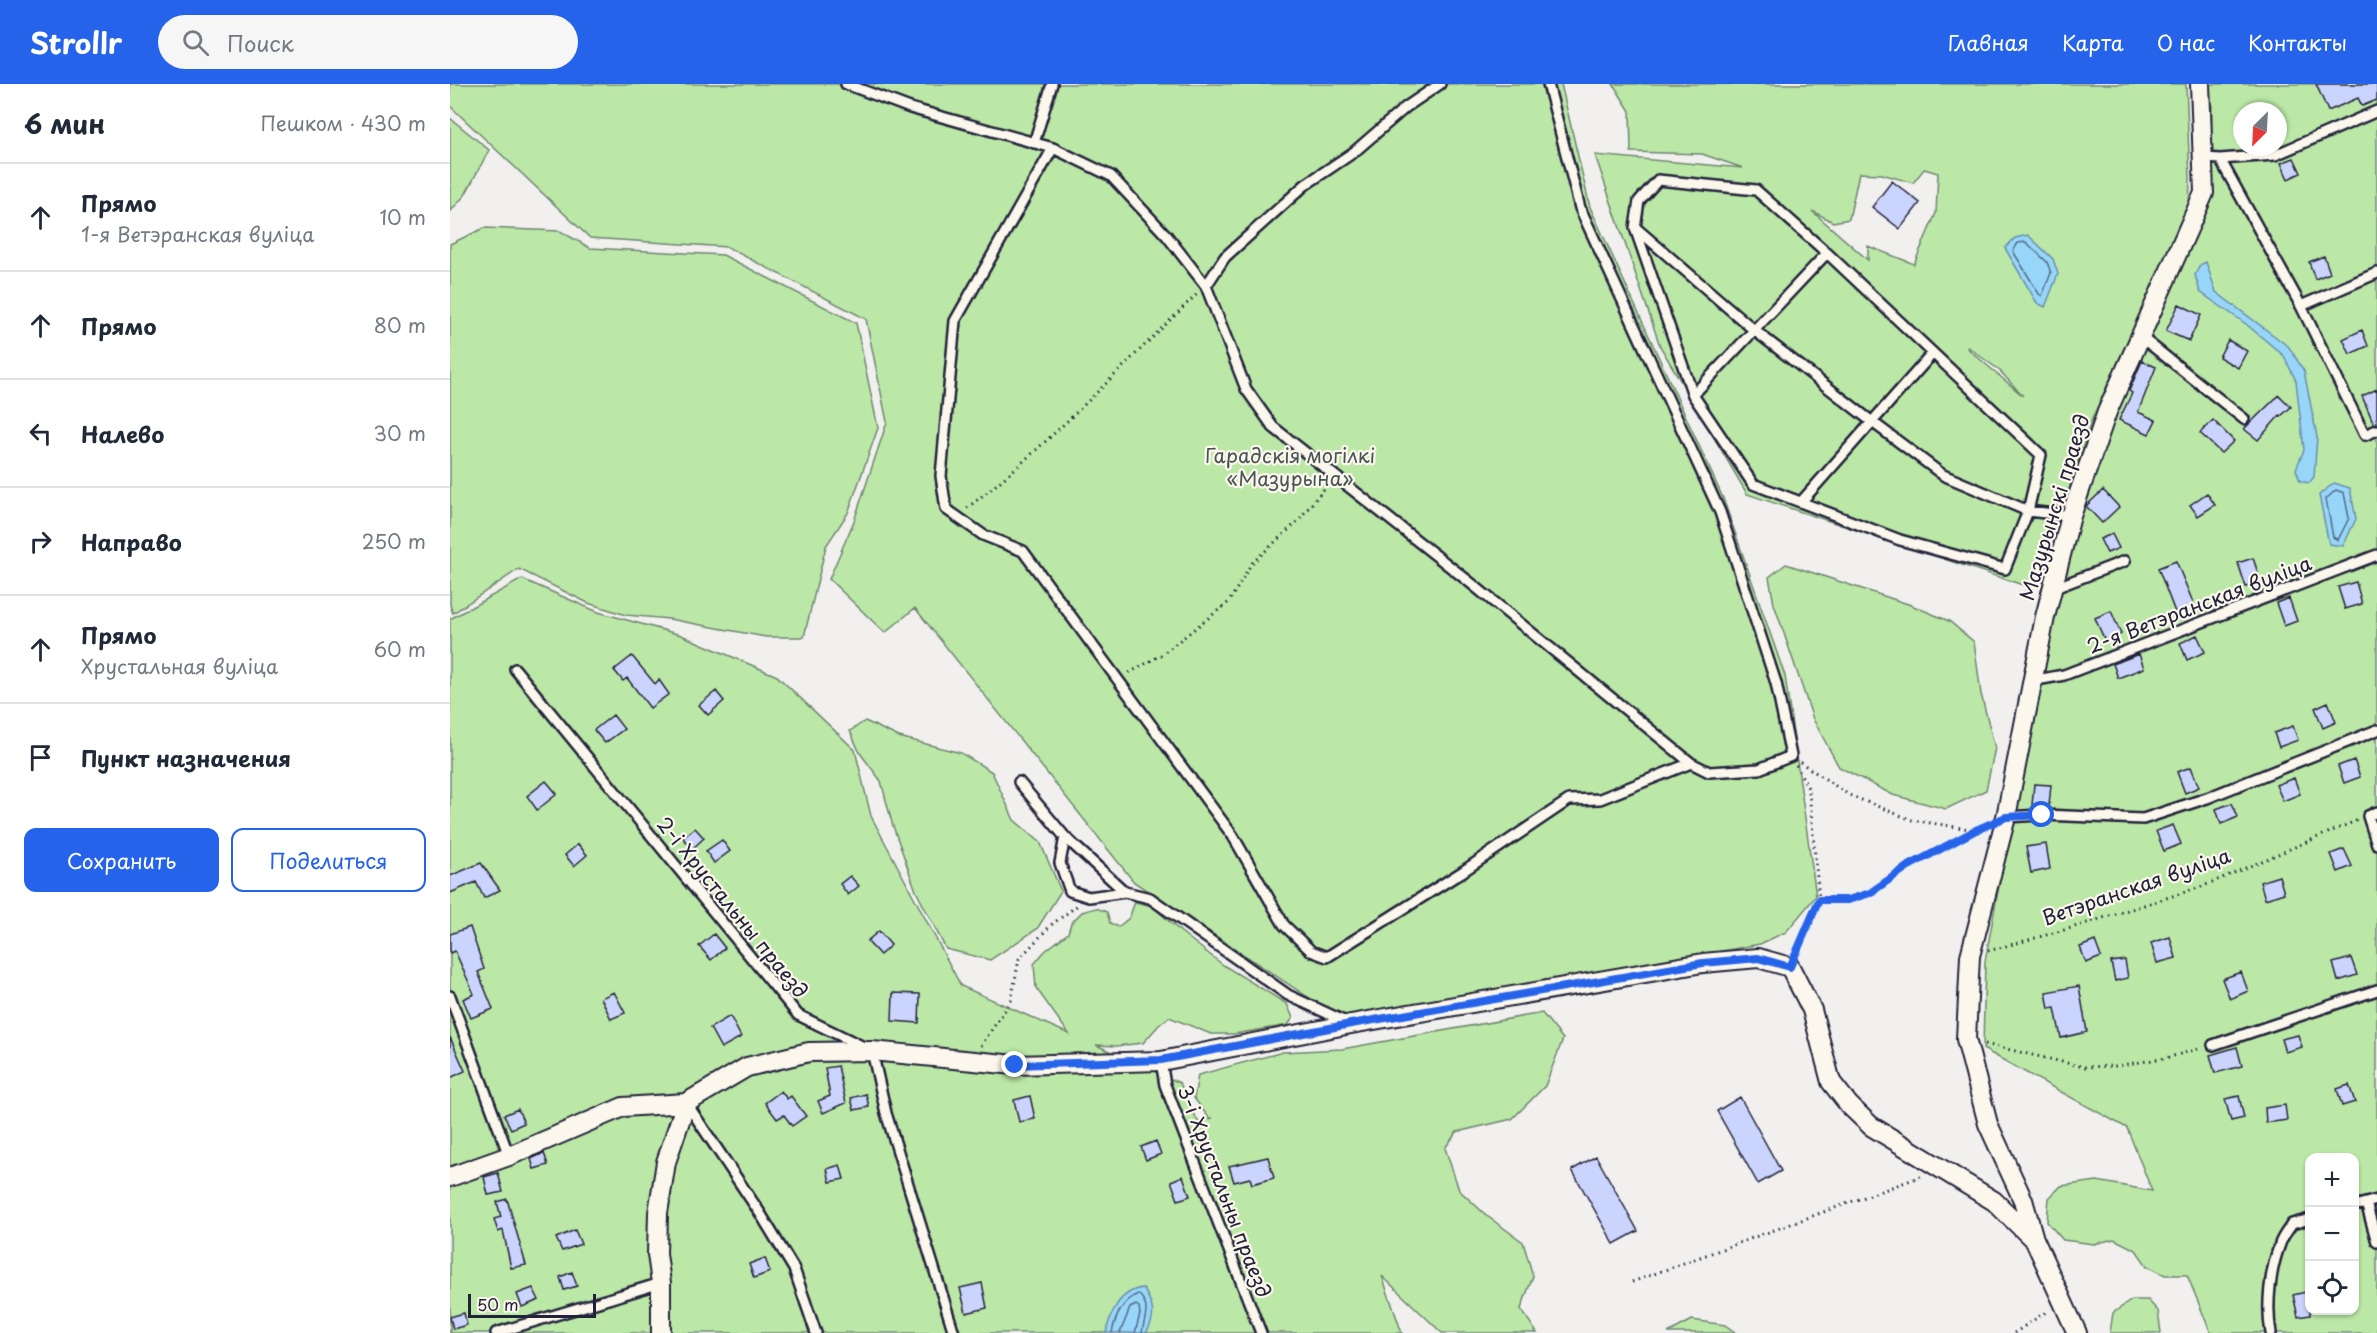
<!DOCTYPE html>
<html lang="ru">
<meta charset="utf-8">
<style>
:root{--surface:#fff;--page:#f6f6f7;--text:#1f2937;--muted:#747a83;--line:#e0e1e3;--accent:#2563eb}
body{margin:0;font-family:"Playpen Sans",sans-serif;background:var(--page);color:var(--text)}
.controls{position:absolute;right:18px;bottom:18px;display:grid;overflow:hidden;border-radius:12px;box-shadow:0 2px 4px #0004}
.controls button{width:54px;height:54px;display:grid;place-items:center;padding:0;border:0;border-bottom:2px solid var(--line);background:var(--surface);color:var(--text);font:30px sans-serif}
.compass{position:absolute;left:1783px;top:18px;width:54px;height:54px;border-radius:50%;background:var(--surface);box-shadow:0 2px 4px #0004;rotate:204deg}
.scale{position:absolute;left:18px;bottom:15px;width:128px;box-sizing:border-box;padding-left:6px;border:3px solid #22223b;border-top:0;font-size:16px;line-height:21px;white-space:nowrap;color:#22223b;-webkit-text-stroke:4px #fbf7ec;paint-order:stroke}
.stop{position:absolute;width:18px;height:18px;margin:-14px;border:4px solid #2563eb;border-radius:50%;background:#fff}
.stop.end{background:#2563eb;border-color:#fff;box-shadow:0 2px 6px #0008}
.list{margin:0;padding:0;list-style:none}
h2{display:flex;justify-content:space-between;align-items:center;height:78px;margin:0;padding:0 24px;font-size:26px}
h2 small{font-size:20px;font-weight:400;color:var(--muted)}
.list li{display:grid;grid-template-columns:39px 1fr auto;gap:18px;align-items:center;box-sizing:border-box;height:108px;padding:0 24px;border-top:2px solid var(--line)}
.list b{display:block;font-size:22px;white-space:nowrap}
.list p{margin:0;font-size:20px;white-space:nowrap;color:var(--muted)}
.list em{font-size:20px;font-style:normal;color:var(--muted)}
.actions{display:flex;gap:12px;padding:18px 24px}
.actions a{flex:1;padding:14px 0;border:2px solid var(--accent);border-radius:12px;text-align:center;font-size:21px;color:var(--accent)}
.actions .main{background:var(--accent);color:#fff}
.icon{flex:none;width:33px;height:33px;fill:none;stroke:currentColor;stroke-width:2;stroke-linecap:round;stroke-linejoin:round}
.map{position:relative;flex:none;width:1927px;height:1249px;overflow:hidden}
header{display:flex;align-items:center;gap:36px;box-sizing:border-box;height:84px;padding:0 30px;background:var(--accent);color:#fff}
header strong{font-size:28px}
nav{display:flex;gap:33px;margin-inline-start:auto;font-size:21px}
.search{width:420px;height:54px;background:var(--page);display:flex;align-items:center;gap:15px;box-sizing:border-box;padding:0 21px;border-radius:33px;color:var(--muted);font-size:22px}
main{display:flex}
aside{flex:1;background:var(--surface)}
.map>svg:first-child{display:block}
.green{fill:#bbe8a6;stroke:#6e8570;stroke-width:1.5;fill-rule:evenodd}
.water{fill:#98d6f9;stroke:#698ead;stroke-width:1.5}
.lines{fill:none;stroke-linecap:round;stroke-linejoin:round}
.shore{stroke:#516a87;stroke-width:1.5}
.building{fill:#cbd4fc;stroke:#22223b;stroke-width:1.5}
.service-casing{stroke:#22223b;stroke-width:14}
.minor-casing{stroke:#22223b;stroke-width:22}
.path{stroke:#22223b;stroke-width:3;stroke-dasharray:1.5 4.5;stroke-linecap:butt}
.service{stroke:#fbf7ec;stroke-width:9}
.minor{stroke:#fbf7ec;stroke-width:18}
.route{stroke:#2563eb;stroke-width:8}
.labels{text-anchor:middle;dominant-baseline:central;stroke-width:4.5;stroke-linejoin:round;paint-order:stroke}
.park-label{font-size:20px;fill:#485456;stroke:#fbf7ec}
.street-label{font-size:20px;fill:#22223b;stroke:#fbf7ec}
</style>
<header>
<strong>Strollr</strong>
<div class="search"><svg class="icon" aria-label="search" viewBox="0 0 24 24"><circle cx="10" cy="10" r="6"/><path d="M15 15l6 6"/></svg>Поиск</div>
<nav><a>Главная</a><a>Карта</a><a>О нас</a><a>Контакты</a></nav>
</header>
<main>
<aside>
<h2>6 мин<small>Пешком · 430 m</small></h2>
<ul class="list">
<li><svg class="icon" aria-label="ahead" viewBox="0 0 24 24"><path d="M12 20V5M6 11l6-6 6 6"/></svg><div><b>Прямо</b><p>1-я Ветэранская вуліца</p></div><em>10 m</em></li>
<li><svg class="icon" aria-label="ahead" viewBox="0 0 24 24"><path d="M12 20V5M6 11l6-6 6 6"/></svg><div><b>Прямо</b></div><em>80 m</em></li>
<li><svg class="icon" aria-label="left" viewBox="0 0 24 24"><path d="M17 20v-9H6M10 6l-5 5 5 5"/></svg><div><b>Налево</b></div><em>30 m</em></li>
<li><svg class="icon" aria-label="right" viewBox="0 0 24 24"><path d="M7 20v-9h11M14 6l5 5-5 5"/></svg><div><b>Направо</b></div><em>250 m</em></li>
<li><svg class="icon" aria-label="ahead" viewBox="0 0 24 24"><path d="M12 20V5M6 11l6-6 6 6"/></svg><div><b>Прямо</b><p>Хрустальная вуліца</p></div><em>60 m</em></li>
<li><svg class="icon" aria-label="arrive" viewBox="0 0 24 24"><path d="M6 21V4h12l-3 4 3 4H6"/></svg><div><b>Пункт назначения</b></div></li>
</ul>
<div class="actions"><a class="main">Сохранить</a><a>Поделиться</a></div>
</aside>
<div class="map">
<svg width="1927" height="1249" viewBox="0 0 1927 1249">
<rect width="100%" height="100%" fill="#f1f0ef"/>
<filter id="ink" filterUnits="userSpaceOnUse"><feTurbulence type="fractalNoise" baseFrequency=".0167" numOctaves="2"/><feDisplacementMap in="SourceGraphic" scale="12" xChannelSelector="R" yChannelSelector="G"/><feConvolveMatrix kernelMatrix="1 2 1 2 8 2 1 2 1" color-interpolation-filters="sRGB"/></filter>
<g filter="url(#ink)">
<path class="green" d="M0,0H1111L1140,123L1273,414L1335,592L1366,812L1336,848L1310,860L894,937L684,798L465,524L435,549L379,495L404,437L437,338L416,235L277,163L140,154L0,22Z
M1163,0H1736L1740,94L1739,124L1643,332L1615,418L1603,424L1582,504L1297,410L1210,262L1145,71L1293,84L1252,70L1181,68L1180,27ZM1474,85L1488,89L1486,129L1464,180L1418,162V176L1362,127L1383,138L1399,135L1409,89L1432,90L1463,99ZM1518,263L1549,286L1573,312L1517,264Z
M1759,0H1927V1249H1761L1737,1191H1715L1697,1182L1686,1166L1664,1155L1644,1160L1613,1156L1597,1138L1599,1114L1611,1102L1647,1097L1702,1107L1677,1044L1533,965L1535,877L1585,608L1627,432L1761,79L1762,21ZM1792,27H1828V63H1792ZM1860,1074H1904V1226H1860Z
M0,34L39,66L15,111L0,128Z
M34,144L110,147L140,164L273,171L406,239L428,344L398,429L376,462L354,553H316L219,535L176,531L138,519L69,485L3,529L0,521V160Z
M1336,480L1461,521L1499,537L1524,558L1531,610L1545,664L1536,706L1496,725L1443,711L1389,683L1363,635L1324,520L1319,493Z
M72,495L148,528L231,551L327,592L405,666L421,732L511,902L619,950L586,904L584,880L595,867L618,849L621,839L632,828L646,824L657,828L660,839L668,843L679,834L685,818L702,822L731,848L773,881L837,920L843,934L838,941L784,950H761L719,933L709,941L693,959L666,962L646,961L730,999L748,1038L763,1034H759L744,1014L748,991L833,968L892,965L1092,929L1113,955L1095,1002L1062,1035L1007,1048L995,1064L1009,1106L1037,1132L1073,1158L1083,1192L1071,1225L1087,1249H992L932,1192L952,1249H0V535Z
M415,637L449,653L511,669L542,688L564,736L590,758L611,807L587,845L540,876L496,865L466,807L442,739L431,697L410,669L400,647Z
M1682,1216H1698L1708,1227L1711,1249H1660L1663,1229Z
M1242,1236L1275,1241L1286,1249H1218Z"/>
<path class="water" d="M1578,151L1603,175L1608,190L1595,223L1587,219L1555,164L1565,154Z
M1756,178L1766,208L1839,263L1854,287L1867,353L1864,393L1859,399L1850,397L1846,385L1854,366L1846,297L1834,272L1796,240L1750,208L1745,191L1750,181Z
M1884,399L1900,404L1906,435L1893,462L1879,460L1869,411Z
M693,1204C703,1220 707,1232 696,1249H656C660,1229 670,1206 693,1204Z"/>
<g class="lines">
<path class="shore" d="M1576,158L1597,178L1601,189L1592,212L1589,210L1563,167L1568,159Z
M1886,406L1894,409L1899,434L1888,456L1883,453L1876,415Z
M662,1249C665,1233 673,1216 688,1210C702,1222 694,1234 692,1249
M670,1249L680,1224L686,1221L689,1223L690,1230L685,1249"/>
</g>
<path class="building" d="M1866,0H1927V16L1912,22L1908,14L1878,27Z
M1844,74L1851,89L1838,95L1831,79Z
M1442,97L1470,119L1450,145L1422,123Z
M1874,172L1880,189L1865,195L1859,178Z
M1729,220L1751,231L1739,257L1716,247Z
M1912,246L1918,262L1900,270L1893,255Z
M1778,256L1797,267L1788,284L1769,273Z
M1692,277L1706,283L1688,328L1706,336L1699,350L1669,336L1682,309L1679,307Z
M1927,305V339L1924,340L1912,312Z
M1829,311L1841,323L1831,332L1830,331L1808,356L1794,345Z
M1763,336L1784,357L1771,369L1750,349Z
M1653,406L1669,423L1652,439L1636,422Z
M1757,409L1765,421L1748,432L1740,421Z
M1662,450L1669,464L1657,469L1650,455Z
M1803,474L1811,498L1796,503L1788,479Z
M1726,477L1747,528L1728,536L1708,484Z
M1906,498L1912,520L1895,525L1888,503Z
M1839,514L1847,537L1834,542L1826,519Z
M1661,527L1671,550L1655,557L1645,534Z
M1747,551L1755,568L1737,576L1730,559Z
M1689,570L1694,584L1668,594L1663,580Z
M182,572L205,600L209,596L219,610L200,624L177,594L173,597L164,586Z
M266,607L274,617L258,631L249,621Z
M1878,618L1886,638L1873,644L1865,624Z
M163,631L174,645L155,659L144,646Z
M1843,642L1848,656L1829,663L1824,649Z
M1904,676L1910,693L1894,699L1888,682Z
M1741,683L1749,703L1735,709L1727,688Z
M1844,694L1850,710L1833,717L1826,701Z
M96,697L107,710L87,726L77,712Z
M1584,700L1601,701L1599,722L1582,721Z
M1782,719L1788,733L1771,740L1766,725Z
M1723,741L1731,760L1714,767L1706,747Z
M245,744L254,754L242,765L233,754Z
M272,756L280,767L264,779L256,767Z
M128,760L137,771L124,782L115,771Z
M1596,760L1600,785L1581,789L1576,763Z
M1894,765L1902,782L1888,788L1881,770Z
M31,779L50,806L34,814L26,798L0,809V792Z
M400,792L409,802L398,811L390,800Z
M1829,792L1834,809L1815,815L1810,798Z
M20,843L34,885L28,888L43,925L21,934L13,915L24,910L5,867L0,869V850Z
M429,847L441,861L430,871L417,857Z
M264,850L275,864L261,876L249,862Z
M1720,853L1726,874L1707,879L1701,859Z
M1645,857L1651,873L1636,879L1630,863Z
M1901,874L1907,891L1888,897L1883,879Z
M1675,876L1678,894L1665,897L1661,878Z
M1791,888L1798,907L1780,915L1772,895Z
M1629,902L1637,948L1611,954L1605,924L1599,925L1596,908Z
M164,908L175,929L161,935L151,914Z
M443,909L470,910L469,939L442,937Z
M280,932L291,953L271,964L260,944Z
M1848,951L1852,963L1835,968L1831,955Z
M0,953L15,987L0,994Z
M1787,963L1792,982L1765,989L1760,971Z
M388,982L396,1019L373,1029L368,1017L380,1012L375,984Z
M1899,1001L1905,1018L1892,1022L1887,1005Z
M331,1007L337,1015L341,1012L356,1032L342,1042L334,1031L327,1035L315,1019Z
M416,1010L419,1023L404,1026L401,1014Z
M580,1012L585,1035L569,1038L564,1016Z
M1789,1012L1794,1034L1781,1037L1775,1015Z
M1290,1013L1331,1087L1308,1100L1267,1027Z
M1835,1021L1837,1036L1816,1039L1815,1024Z
M68,1025L74,1039L61,1045L54,1031Z
M706,1057L711,1070L696,1076L691,1063Z
M94,1069L98,1081L84,1085L81,1075Z
M1146,1072L1188,1147L1164,1160L1122,1086Z
M818,1073L824,1094L802,1100L800,1094L784,1098L779,1082Z
M390,1081L394,1095L380,1098L377,1085Z
M48,1089L53,1108L38,1111L34,1093Z
M733,1092L740,1112L728,1116L721,1097Z
M57,1115L76,1181L61,1184L53,1146L48,1148L44,1135L51,1133L47,1118Z
M125,1146L131,1160L112,1167L106,1154Z
M315,1174L320,1188L304,1194L299,1180Z
M122,1188L127,1202L114,1206L110,1193Z
M532,1199L537,1224L516,1229L510,1204Z
M83,1204L89,1216L72,1223L67,1210Z
M1860,1207V1231L1848,1233L1843,1211Z
M14,1229L17,1241L3,1245L0,1233Z"/>
<g class="lines">
<defs>
<path id="service" d="M396,0L460,24L603,64L661,92L717,152L756,202L796,305L823,343L1022,500L1241,679L1259,688L1309,685L1341,672L1326,599L1270,428L1130,124L1098,0
M584,59L602,0
M603,64L505,237L491,392L496,425L533,451L573,467L783,752L834,841L861,867L877,873L1012,788L1119,716L1150,715L1241,679
M1754,74L1770,75L1851,222L1915,351L1927,346
M1770,75L1825,71L1927,27
M1208,96L1306,106L1377,169L1591,371L1578,427L1555,485L1450,456L1303,400L1243,311L1185,144L1189,117Z
M1187,145L1304,246L1421,337L1493,391L1578,427L1621,432
M756,202L775,173L855,101L904,68L956,23L990,0
M1851,222L1927,189
M1691,253L1794,335
M1243,311L1377,169
M1351,418L1483,269
M1602,505L1675,477
M65,585L348,931L422,967L436,1029L504,1249
M1581,597L1614,591L1927,471
M569,698L615,753L610,779L620,807L639,813L675,808L700,814L838,911L896,938
M1927,728L1918,732L1927,760
M1556,733L1592,731L1693,735L1757,714L1927,646
M615,753L675,808
M0,912L59,1072
M1763,961L1927,906
M711,977L715,1001L811,1249
M237,1020L310,1129L344,1185L366,1249
M1916,1119L1927,1158
M1904,1122L1927,1116
M46,1249L211,1199
M1821,1249C1816,1222 1820,1186 1830,1160C1832,1153 1838,1146 1842,1140L1860,1135"/>
<path id="minor" d="M0,1093L59,1072L173,1023L236,1019L297,983L359,968L422,967L565,981L711,977L901,940L1253,879L1308,874L1340,883L1362,926L1381,998L1399,1021L1421,1042L1544,1117L1585,1157L1627,1249
M1584,1155L1573,1116L1538,1040L1516,955L1520,872L1556,733L1595,533L1621,432L1657,328L1754,109L1750,0
M211,1249V1199L207,1170L208,1129L216,1078L236,1019"/>
</defs>
<use href="#service" class="service-casing"/>
<use href="#minor" class="minor-casing"/>
<path class="path" d="M517,424C600,360 671,283 747,210
M679,589L711,571L779,518L801,480L846,439L878,400
M1350,678L1399,711L1462,736L1525,746
M1346,681L1359,706L1369,816
M1347,867L1369,816H1398L1420,809L1457,783L1536,741
M1538,867L1618,845L1751,803L1908,736
M1535,960L1634,983L1665,982L1716,974L1752,964
M531,962L561,917L569,875L601,841L628,821
M1182,1198L1472,1092
M1564,1249L1599,1226"/>
<use href="#service" class="service"/>
<use href="#minor" class="minor"/>
</g>
</g>
<g class="lines" filter="url(#ink)">
<path class="route" d="M565,981L711,976L901,940L1253,879L1308,874L1340,883L1369,816H1398L1420,809L1457,783L1526,746L1556,733L1592,731"/>
</g>
<g class="labels">
<g class="park-label">
<text x="840" y="371">Гарадскія могілкі<tspan x="840" dy="23">«Мазурына»</tspan></text>
</g>
<g class="street-label">
<text transform="translate(1604 423) rotate(-73)">Мазурынскі праезд</text>
<text transform="translate(1749 520) rotate(-21)">2-я Ветэранская вуліца</text>
<text transform="translate(1686 802) rotate(-19)">Ветэранская вуліца</text>
<text transform="translate(283 823) rotate(51)">2-і Хрустальны праезд</text>
<text transform="translate(775 1107) rotate(69)">3-і Хрустальны праезд</text>
</g>
</g>
</svg>
<div class="controls">
<button>+</button>
<button>−</button>
<button><svg class="icon" aria-label="locate" viewBox="0 0 24 24"><circle cx="12" cy="12" r="6"/><path d="M12 2v4M12 18v4M2 12h4M18 12h4"/></svg></button>
</div>
<svg class="compass" viewBox="-18 -18 36 36"><path d="M0-13l5 13h-10z" fill="#e53935"/><path d="M0 13l5-13h-10z" fill="#747a83"/></svg>
<div class="scale">50 m</div>
<div class="stop" style="left:1592px;top:731px"></div>
<div class="stop end" style="left:565px;top:981px"></div>
</div>
</main>
